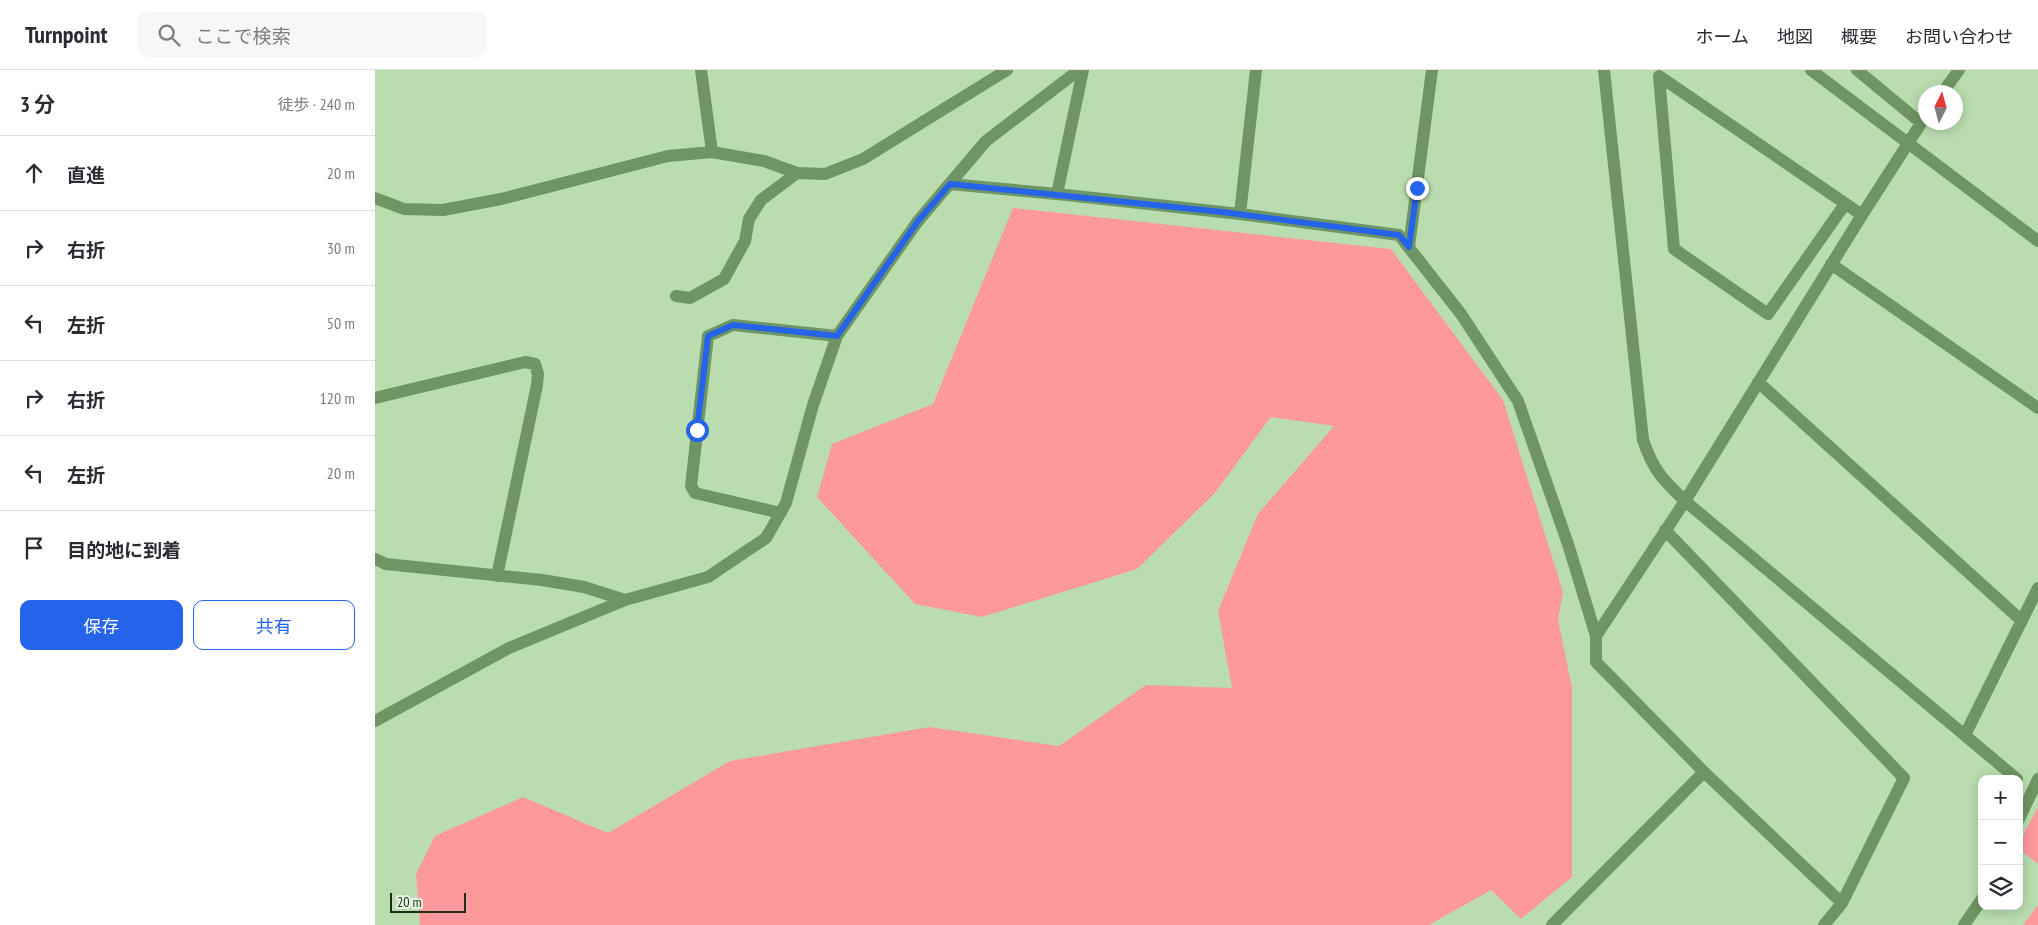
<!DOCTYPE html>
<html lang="ja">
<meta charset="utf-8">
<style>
:root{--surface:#fff;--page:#f7f7f7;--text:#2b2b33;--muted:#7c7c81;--line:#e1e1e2;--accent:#2563eb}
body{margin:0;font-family:"PT Sans Narrow","Noto Sans JP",sans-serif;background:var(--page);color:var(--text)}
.controls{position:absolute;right:15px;bottom:15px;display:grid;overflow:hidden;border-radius:10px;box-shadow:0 2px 12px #0003}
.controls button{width:45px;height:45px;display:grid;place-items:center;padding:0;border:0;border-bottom:1px solid var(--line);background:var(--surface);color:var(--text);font:25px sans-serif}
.compass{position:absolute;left:1543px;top:15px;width:45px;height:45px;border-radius:50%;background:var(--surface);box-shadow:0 2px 12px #0003;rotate:6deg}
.scale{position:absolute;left:15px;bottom:12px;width:76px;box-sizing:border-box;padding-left:5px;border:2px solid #1d2b19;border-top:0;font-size:14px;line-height:18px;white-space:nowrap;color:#1d2b19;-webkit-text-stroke:4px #e6f8e1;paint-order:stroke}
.stop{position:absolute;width:15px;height:15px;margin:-11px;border:4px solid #2563eb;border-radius:50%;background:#fff}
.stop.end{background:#2563eb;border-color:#fff;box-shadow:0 1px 5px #0008}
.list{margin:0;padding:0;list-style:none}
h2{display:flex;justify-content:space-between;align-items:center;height:65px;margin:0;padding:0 20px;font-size:21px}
h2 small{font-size:16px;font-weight:400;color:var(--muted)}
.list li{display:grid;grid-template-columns:32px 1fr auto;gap:15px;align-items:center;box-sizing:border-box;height:75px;padding:0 20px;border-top:1px solid var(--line)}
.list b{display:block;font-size:19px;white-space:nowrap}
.list em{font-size:16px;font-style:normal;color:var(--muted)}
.actions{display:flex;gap:10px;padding:15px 20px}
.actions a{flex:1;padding:11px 0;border:1px solid var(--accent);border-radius:10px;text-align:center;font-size:18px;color:var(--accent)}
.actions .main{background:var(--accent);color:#fff}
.icon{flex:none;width:28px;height:28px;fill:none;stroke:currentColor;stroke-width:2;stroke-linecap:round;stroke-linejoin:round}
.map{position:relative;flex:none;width:1663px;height:855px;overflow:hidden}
header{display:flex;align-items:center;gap:30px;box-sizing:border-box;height:70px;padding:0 25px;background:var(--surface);border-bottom:1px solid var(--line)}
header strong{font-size:24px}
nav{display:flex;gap:28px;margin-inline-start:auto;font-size:18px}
.search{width:350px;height:45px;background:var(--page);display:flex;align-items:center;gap:12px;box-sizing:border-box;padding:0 18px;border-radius:10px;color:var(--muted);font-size:19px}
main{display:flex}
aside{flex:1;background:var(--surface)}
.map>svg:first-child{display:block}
.green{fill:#fd999a}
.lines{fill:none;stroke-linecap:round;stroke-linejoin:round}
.minor{stroke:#6e9563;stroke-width:12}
.route{stroke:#2563eb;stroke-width:6}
</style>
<header>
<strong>Turnpoint</strong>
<div class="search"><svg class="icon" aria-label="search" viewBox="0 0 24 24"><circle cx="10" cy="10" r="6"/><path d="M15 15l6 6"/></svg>ここで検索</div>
<nav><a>ホーム</a><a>地図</a><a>概要</a><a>お問い合わせ</a></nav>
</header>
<main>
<aside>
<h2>3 分<small>徒歩 · 240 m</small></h2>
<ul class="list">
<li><svg class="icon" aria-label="ahead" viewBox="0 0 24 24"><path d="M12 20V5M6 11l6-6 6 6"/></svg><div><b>直進</b></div><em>20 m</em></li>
<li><svg class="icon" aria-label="right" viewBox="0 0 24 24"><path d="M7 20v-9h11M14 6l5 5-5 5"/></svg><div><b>右折</b></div><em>30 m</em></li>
<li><svg class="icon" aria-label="left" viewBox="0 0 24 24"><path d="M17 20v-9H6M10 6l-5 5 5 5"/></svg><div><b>左折</b></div><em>50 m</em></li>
<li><svg class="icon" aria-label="right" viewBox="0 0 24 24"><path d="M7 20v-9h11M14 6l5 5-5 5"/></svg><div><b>右折</b></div><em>120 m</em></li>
<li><svg class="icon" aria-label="left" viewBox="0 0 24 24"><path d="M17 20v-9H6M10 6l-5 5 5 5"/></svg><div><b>左折</b></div><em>20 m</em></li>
<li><svg class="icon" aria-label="arrive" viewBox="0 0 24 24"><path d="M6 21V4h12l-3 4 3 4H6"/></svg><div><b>目的地に到着</b></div></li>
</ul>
<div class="actions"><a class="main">保存</a><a>共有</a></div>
</aside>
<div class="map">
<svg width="1663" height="855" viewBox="0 0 1663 855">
<rect width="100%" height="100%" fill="#b9ddaf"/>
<path class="green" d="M638,138L1016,179L1128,330L1188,522L1183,549L1197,618V807L1146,849L1116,820L1054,855H45L41,804L60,766L148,727L233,763L355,691L554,657L684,676L771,615L857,618L843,541L883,444L959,356L896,347L839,424L762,499L607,547L540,534L442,427L457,374L558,334Z
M1663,737V794L1644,779V773Z
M1663,835V855H1648Z"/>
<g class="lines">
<path class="minor" d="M326,0L337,82
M708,0L682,124L865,144L1024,165L1086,244L1143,331L1193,474L1221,566V592L1329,702L1467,833
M1229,0L1268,370C1278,400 1288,410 1310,431L1642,709
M1436,0L1663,171
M1482,0L1546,53
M1568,22L1584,0
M575,114L682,124
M0,128L29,139L68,140L126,129L293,86L337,82L389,91L422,103L450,104L488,89L632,0
M1470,134L1393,244L1299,179L1284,6L1487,145
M865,144L881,0
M1034,177L1057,0
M1456,194L1663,338
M301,226L315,228L349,209L370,171L374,149L386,130L422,103
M1383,312L1647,551
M0,328L150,292L160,294L163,304L162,315L122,506
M406,443L320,423L316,416L333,266L358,255L462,266
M1290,460L1529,708L1467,833L1449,855
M0,489L11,494L167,510L209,517L250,530
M1221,566L1310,431L1487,145L1550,47
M0,651L134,578L250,530L333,507L391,468L411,433L438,335L462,266L543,151L611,71L704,0
M1590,665L1663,518
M1644,749L1663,709
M1177,855L1329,702
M1589,855L1607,829"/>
</g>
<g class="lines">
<path class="route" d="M322,360L333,266L358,255L462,266L543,151L575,114L847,142L1024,165L1034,177L1042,118"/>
</g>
</svg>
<div class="controls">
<button>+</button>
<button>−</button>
<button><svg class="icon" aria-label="layers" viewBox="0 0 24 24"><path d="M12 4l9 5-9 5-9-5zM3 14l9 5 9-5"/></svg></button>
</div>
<svg class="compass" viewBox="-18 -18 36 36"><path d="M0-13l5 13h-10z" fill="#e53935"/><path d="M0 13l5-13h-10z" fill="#7c7c81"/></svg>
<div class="scale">20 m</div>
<div class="stop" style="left:322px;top:360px"></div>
<div class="stop end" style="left:1042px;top:118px"></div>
</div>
</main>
